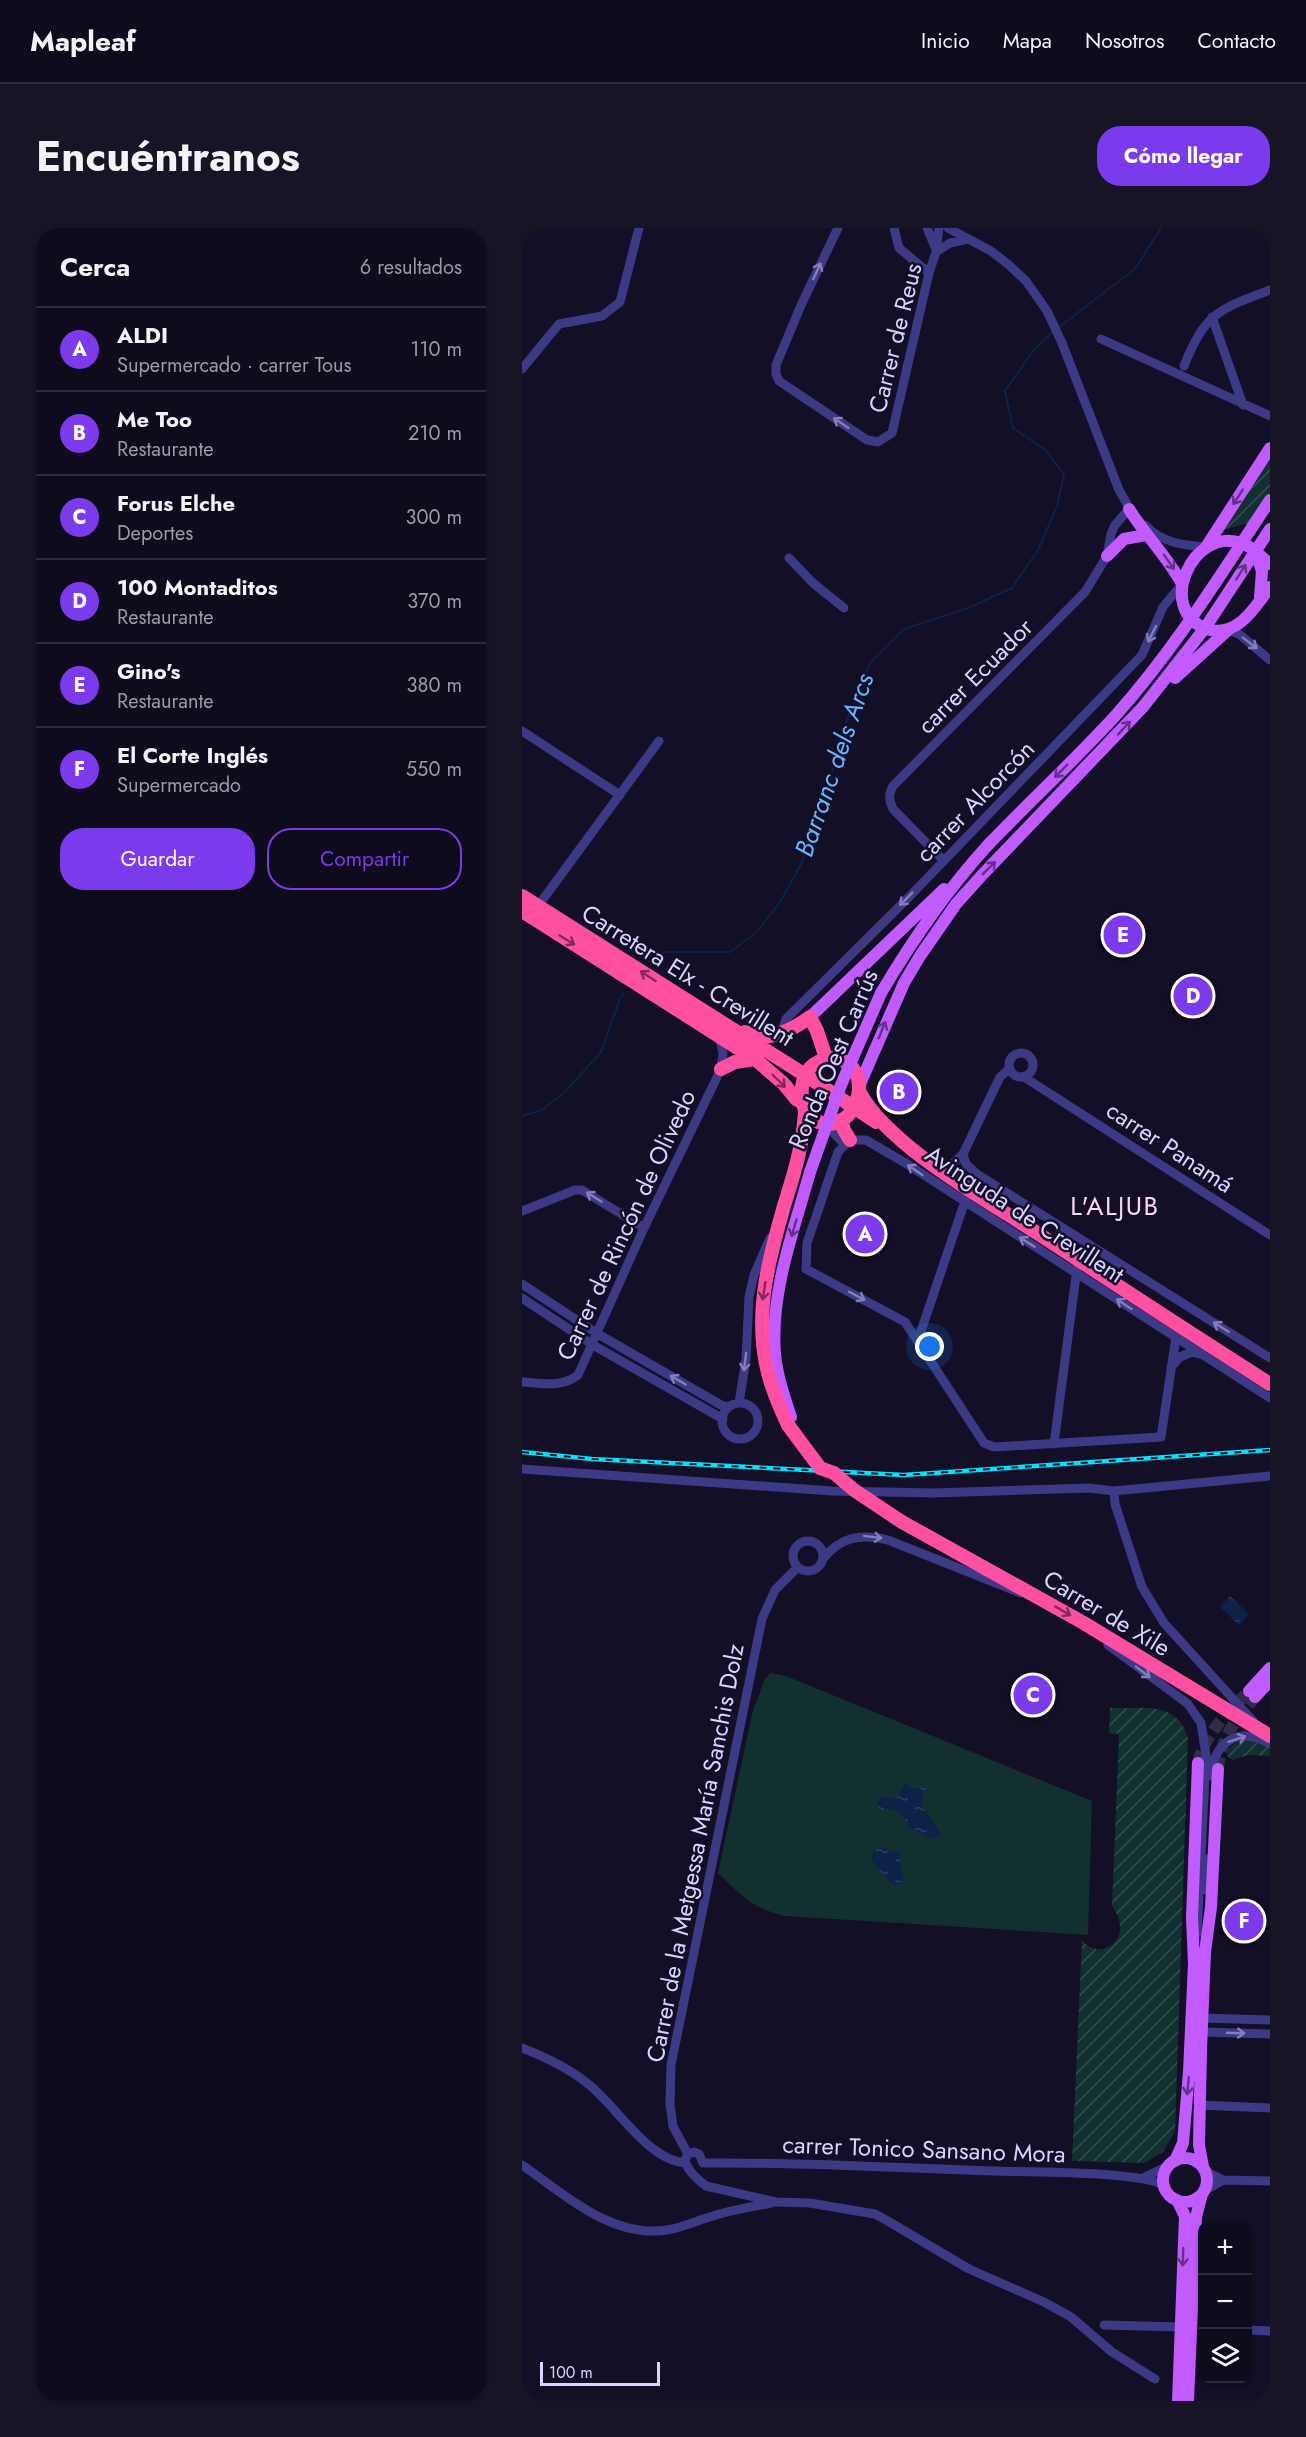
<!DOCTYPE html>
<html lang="es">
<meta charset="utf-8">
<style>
:root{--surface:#0e0b1c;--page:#171425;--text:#f1f3f6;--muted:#9b9ba3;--line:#2e2b3b;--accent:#7c3aed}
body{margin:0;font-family:Jost,sans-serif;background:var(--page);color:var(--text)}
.controls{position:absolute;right:18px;bottom:18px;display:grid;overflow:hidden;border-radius:12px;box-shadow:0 2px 4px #0004}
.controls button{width:54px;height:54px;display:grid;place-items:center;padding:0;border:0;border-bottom:2px solid var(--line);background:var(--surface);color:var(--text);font:30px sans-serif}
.scale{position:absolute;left:18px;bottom:15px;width:120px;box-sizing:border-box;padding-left:6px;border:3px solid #d9d4ff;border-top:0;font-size:16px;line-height:21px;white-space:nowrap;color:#d9d4ff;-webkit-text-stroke:4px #130f26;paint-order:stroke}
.you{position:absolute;left:408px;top:1119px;width:21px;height:21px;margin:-15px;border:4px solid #fff;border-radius:50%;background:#1a73e8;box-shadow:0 0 0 9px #1a73e833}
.badge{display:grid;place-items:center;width:39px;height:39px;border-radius:50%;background:var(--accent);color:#fff;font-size:20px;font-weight:700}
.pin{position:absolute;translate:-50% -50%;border:3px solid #fff;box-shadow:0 2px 6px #0006}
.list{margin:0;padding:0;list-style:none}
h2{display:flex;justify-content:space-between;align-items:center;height:78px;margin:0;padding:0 24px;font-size:26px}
h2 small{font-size:20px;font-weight:400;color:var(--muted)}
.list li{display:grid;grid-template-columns:39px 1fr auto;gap:18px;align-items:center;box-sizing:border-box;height:84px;padding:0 24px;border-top:2px solid var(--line)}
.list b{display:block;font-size:22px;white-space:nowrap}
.list p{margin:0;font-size:20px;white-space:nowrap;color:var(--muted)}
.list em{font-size:20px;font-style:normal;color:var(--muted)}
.actions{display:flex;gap:12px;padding:18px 24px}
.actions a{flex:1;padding:14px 0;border:2px solid var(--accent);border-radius:24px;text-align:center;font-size:21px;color:var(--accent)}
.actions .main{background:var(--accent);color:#fff}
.icon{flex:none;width:33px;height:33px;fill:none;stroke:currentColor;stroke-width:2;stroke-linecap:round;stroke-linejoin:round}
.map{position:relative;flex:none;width:748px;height:2173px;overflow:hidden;border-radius:24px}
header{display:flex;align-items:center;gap:36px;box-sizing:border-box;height:84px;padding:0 30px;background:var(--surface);border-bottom:2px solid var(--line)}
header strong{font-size:28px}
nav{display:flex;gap:33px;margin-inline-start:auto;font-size:21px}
.intro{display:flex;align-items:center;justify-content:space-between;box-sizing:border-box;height:144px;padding:0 36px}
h1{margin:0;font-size:42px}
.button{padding:15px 27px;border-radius:24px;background:var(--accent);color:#fff;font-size:21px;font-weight:700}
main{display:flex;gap:36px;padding:0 36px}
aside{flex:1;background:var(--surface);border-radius:24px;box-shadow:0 2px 4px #0004}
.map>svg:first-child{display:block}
.grass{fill:#12302f}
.garden{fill:url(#garden-furrows)}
.water{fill:url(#water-ripples)}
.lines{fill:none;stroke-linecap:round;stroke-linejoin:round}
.stream{stroke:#0c2248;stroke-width:2}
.major-tunnel{stroke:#312d47;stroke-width:12;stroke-dasharray:12 6;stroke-linecap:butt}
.minor{stroke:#3d3a85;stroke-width:9}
.major{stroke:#c25bff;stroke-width:12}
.highway{stroke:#ff4fa3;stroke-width:14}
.rail-casing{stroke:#00e5ff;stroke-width:4.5}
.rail{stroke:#130f26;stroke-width:2;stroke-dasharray:7;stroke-linecap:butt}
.major-bridge{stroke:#c25bff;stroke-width:12}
.highway-bridge{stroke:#ff4fa3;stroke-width:14}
.oneway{stroke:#837fbc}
.oneway2{stroke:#623188}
.oneway3{stroke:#7d2c5e}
.labels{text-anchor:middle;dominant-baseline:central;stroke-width:5;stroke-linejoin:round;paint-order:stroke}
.street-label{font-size:24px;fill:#d9d4ff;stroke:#130f26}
.water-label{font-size:26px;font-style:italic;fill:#62b6ff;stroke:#130f26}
.neighbourhood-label{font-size:26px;letter-spacing:1.5px;fill:#ffd6f0;stroke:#130f26}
</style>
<header>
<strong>Mapleaf</strong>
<nav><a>Inicio</a><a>Mapa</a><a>Nosotros</a><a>Contacto</a></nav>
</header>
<div class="intro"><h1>Encuéntranos</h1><a class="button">Cómo llegar</a></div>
<main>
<aside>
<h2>Cerca<small>6 resultados</small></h2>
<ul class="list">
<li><span class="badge">A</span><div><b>ALDI</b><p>Supermercado · carrer Tous</p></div><em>110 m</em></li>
<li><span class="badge">B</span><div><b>Me Too</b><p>Restaurante</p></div><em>210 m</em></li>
<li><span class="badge">C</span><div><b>Forus Elche</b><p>Deportes</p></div><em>300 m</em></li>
<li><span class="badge">D</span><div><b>100 Montaditos</b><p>Restaurante</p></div><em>370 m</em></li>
<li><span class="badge">E</span><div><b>Gino's</b><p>Restaurante</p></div><em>380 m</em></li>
<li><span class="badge">F</span><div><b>El Corte Inglés</b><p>Supermercado</p></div><em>550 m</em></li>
</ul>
<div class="actions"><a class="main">Guardar</a><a>Compartir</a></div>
</aside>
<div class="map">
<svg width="748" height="2173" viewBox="0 0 748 2173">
<defs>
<pattern id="garden-furrows" width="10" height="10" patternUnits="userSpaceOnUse" patternTransform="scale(1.5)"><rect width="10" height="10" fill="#12302f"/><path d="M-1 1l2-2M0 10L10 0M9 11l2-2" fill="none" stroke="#344d4e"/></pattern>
<pattern id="water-ripples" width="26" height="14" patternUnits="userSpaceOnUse" patternTransform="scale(1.5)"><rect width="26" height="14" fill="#0c2248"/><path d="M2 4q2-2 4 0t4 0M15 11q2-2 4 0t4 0" fill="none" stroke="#2f4163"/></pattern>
</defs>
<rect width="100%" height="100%" fill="#130f26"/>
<path class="grass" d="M248,1445L264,1448L570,1573L566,1707L263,1688C229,1680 220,1668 196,1645L231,1482L243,1451Z"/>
<path class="garden" d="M748,229V265L727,295L700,302Z
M588,1480C621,1481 655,1472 666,1510L653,1904L641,1924L622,1935L550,1933L560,1712C578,1735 614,1711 590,1678L597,1506L587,1505Z
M724,1512L732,1513L748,1520V1528L726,1527L711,1532L706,1529C703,1517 715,1515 724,1512Z"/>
<path class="water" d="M708,1368L727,1386L717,1397L698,1379Z
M384,1554L389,1560H404L400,1568V1580L412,1594L418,1606L412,1611L388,1600L376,1583L365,1581L359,1583C355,1579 355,1574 358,1569L374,1571Z
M359,1618L369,1624H379L377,1633L382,1651L374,1658L367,1654L349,1631L352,1623Z"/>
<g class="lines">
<path class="stream" d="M537,99L613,41L639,0
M127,733L141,724H208L235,704L258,674L279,636L300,580L322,500L348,435L382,401L446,380L490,360L516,322L535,278L542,246L522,221L491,200L483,163L511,123L532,103
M0,888L20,882L43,864L79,824L98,771L102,765"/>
<path class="major-tunnel" d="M676,1535C683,1505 706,1485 727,1463
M696,1541C700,1507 712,1495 733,1469"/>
<path class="minor" d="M316,0L280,75L254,137V146L257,153L345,212L356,214L370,205L407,45L414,24L417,0
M372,0L377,20L407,45
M405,0L413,19
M426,0L469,23L487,37L504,53L525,83L540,115L597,262L609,283
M414,24L428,15L446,11
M690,89L721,177
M579,111L748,188
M662,138C683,85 697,81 748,62
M0,141L37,96L80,88L98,74L117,0
M623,297C640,315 660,317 684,319
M267,330L291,355L322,380
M706,402L717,406L748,432
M0,503L98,567
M422,633L371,581C367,572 366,567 371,558L563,364L585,328L589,306L593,297L607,281
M19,674L137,513
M259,805L264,791L387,669L620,427L641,379L660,356
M487 837a12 12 0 1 1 24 0a12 12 0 1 1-24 0Z
M502,849L748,1007
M302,895L323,917
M441,926L444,936L455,946L748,1130
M422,944L441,926L478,849L488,840
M0,983L53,962H60L122,1000
M0,1056L76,1106L199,1177L207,1179
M0,1070L71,1117L201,1191
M654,1109L639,1209L472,1219L462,1215L383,1094L284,1041L285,1015L316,924L328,912H344L385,936L748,1170
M396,1112L444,970
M649,1139L658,1129L670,1124L677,1126
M0,1154C19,1155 40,1160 56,1147L122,1000L199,841L201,825L197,808
M217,1175L224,1131L227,1069L232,1047L248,1010
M200 1193a18 18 0 1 1 36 0a18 18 0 1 1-36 0Z
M532,1216L555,1040
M0,1241L310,1263L412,1265L567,1260L592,1263
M271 1328a15 15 0 1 1 30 0a15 15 0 1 1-30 0Z
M301,1331C318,1309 339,1305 366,1312L499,1365
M586,1417L666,1476L679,1495L684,1527L675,1706
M732,1494L642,1395L620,1359L593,1276L592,1263L748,1248
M688,1548C693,1514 716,1497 748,1516
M684,1662L685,1631
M680,1790L748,1792
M680,1804L748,1806
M0,1820C23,1829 46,1840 65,1855C94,1877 125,1932 163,1935
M677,1877L748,1880
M166,1926L151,1898L148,1876L149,1837L240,1391L253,1362L276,1339
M166,1926L163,1932C165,1942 176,1952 184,1958L254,1974L288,1975L335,1983L353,1986L364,1992L447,2041L522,2074L549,2089L590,2124L633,2151
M166,1926L172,1924L177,1926L181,1935
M181,1935C277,1934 375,1940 471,1943C502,1944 624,1943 642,1958
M0,1937C38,1963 80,2002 129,2003C151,2004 170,1994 191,1988C209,1982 230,1979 249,1975
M683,1943L701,1952L748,1953
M623,1949L648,1937
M682,1963L701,1952
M582,2097L658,2099
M726,2102L748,2103"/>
<path class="major" d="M607,281C623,307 645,328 660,356
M684,319L748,220
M734,325L740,343L738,369
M585,328L602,311L624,307
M748,336C739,329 730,318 719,315C670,298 633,383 685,401C715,411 733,379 748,359
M653,450L706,402
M359,765C391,711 424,663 466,617C508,573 553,532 594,487C653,421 699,346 748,272
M288,789L422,661
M338,856L382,755L398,728L434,676L461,646L621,479L683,400L748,301
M269,1189C262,1168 255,1147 253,1126C248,1064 272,1002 288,944
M727,1463L748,1440
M733,1469L748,1453
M641 1952a22 22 0 1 1 44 0a22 22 0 1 1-44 0Z
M653,1933L661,1915L667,1844L672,1736L670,1689L676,1535
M681,1939L677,1917L679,1822L683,1724L689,1679L696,1541
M655,1972L663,1988L656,2173
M666,2173L674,1989L680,1966"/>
<path class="highway" d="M0,668L283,847L354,894
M0,683L233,831L262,856L274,871L281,875
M223,804C245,816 270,802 288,789L295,803L304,830
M304,830C358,827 339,912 294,893C276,885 276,853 288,840C292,835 298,833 304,830Z
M199,841L213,834L233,831
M338,865C368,919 463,971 515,1005C593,1056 670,1106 748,1156
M319,892L322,902L328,912
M266,1197C257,1177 248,1157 244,1136C233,1082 247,1030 262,978C272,946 281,917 283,884
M380,1294L560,1394L748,1508"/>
<defs>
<path id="rail" d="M0,1224L70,1231L382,1247L748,1222"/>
</defs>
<use href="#rail" class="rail-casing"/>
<use href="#rail" class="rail"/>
<path class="major-bridge" d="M288,944L319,857L359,765"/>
<path class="highway-bridge" d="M266,1197L298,1240L312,1245L332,1262L380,1294"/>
</g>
<defs><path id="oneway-shaft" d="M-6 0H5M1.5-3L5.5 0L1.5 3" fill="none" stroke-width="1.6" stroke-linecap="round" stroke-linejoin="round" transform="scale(1.5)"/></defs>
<g class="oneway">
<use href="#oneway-shaft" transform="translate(295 43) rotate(-65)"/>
<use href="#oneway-shaft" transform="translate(319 195) rotate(-146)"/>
<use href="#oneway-shaft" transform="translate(630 406) rotate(116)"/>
<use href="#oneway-shaft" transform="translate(728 415) rotate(37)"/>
<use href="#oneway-shaft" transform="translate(384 671) rotate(135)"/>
<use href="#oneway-shaft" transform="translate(393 942) rotate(-146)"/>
<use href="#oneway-shaft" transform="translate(72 969) rotate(-148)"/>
<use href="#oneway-shaft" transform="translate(505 1014) rotate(-148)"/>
<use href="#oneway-shaft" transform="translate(335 1068) rotate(28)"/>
<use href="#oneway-shaft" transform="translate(602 1076) rotate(-147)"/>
<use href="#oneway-shaft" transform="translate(699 1099) rotate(-148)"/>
<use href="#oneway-shaft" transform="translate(223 1134) rotate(97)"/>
<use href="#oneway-shaft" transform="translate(156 1152) rotate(-150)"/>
<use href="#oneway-shaft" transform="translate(351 1309) rotate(7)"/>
<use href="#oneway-shaft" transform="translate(621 1444) rotate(37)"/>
<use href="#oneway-shaft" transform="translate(715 1511) rotate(-18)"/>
<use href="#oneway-shaft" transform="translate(714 1805) rotate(2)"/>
</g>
<g class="oneway2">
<use href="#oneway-shaft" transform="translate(716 269) rotate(123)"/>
<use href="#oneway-shaft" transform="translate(647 334) rotate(55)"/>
<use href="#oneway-shaft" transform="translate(719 344) rotate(-57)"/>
<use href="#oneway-shaft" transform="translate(602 500) rotate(-47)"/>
<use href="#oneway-shaft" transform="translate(539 543) rotate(135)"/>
<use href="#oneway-shaft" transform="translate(467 640) rotate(-45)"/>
<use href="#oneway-shaft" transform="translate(360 802) rotate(-68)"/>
<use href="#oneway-shaft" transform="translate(272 1000) rotate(106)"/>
<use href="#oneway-shaft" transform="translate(666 1858) rotate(95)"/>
<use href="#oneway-shaft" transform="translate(661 2029) rotate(92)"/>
</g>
<g class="oneway3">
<use href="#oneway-shaft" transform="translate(45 712) rotate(32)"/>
<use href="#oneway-shaft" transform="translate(126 748) rotate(-147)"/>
<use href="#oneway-shaft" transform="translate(257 853) rotate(44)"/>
<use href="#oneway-shaft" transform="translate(242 1063) rotate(99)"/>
<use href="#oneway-shaft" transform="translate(541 1383) rotate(30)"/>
</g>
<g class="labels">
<g class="street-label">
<text transform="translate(373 110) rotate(-76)">Carrer de Reus</text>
<text transform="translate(453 448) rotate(-45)">carrer Ecuador</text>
<text transform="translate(453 573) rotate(-46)">carrer Alcorcón</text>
<text transform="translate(166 747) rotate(32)">Carretera Elx - Crevillent</text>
<text transform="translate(311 831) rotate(-67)">Ronda Oest Carrús</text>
<text transform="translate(648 919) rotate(33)">carrer Panamá</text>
<text transform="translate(503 986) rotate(33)">Avinguda de Crevillent</text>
<text transform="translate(104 997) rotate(-65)">Carrer de Rincón de Olivedo</text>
<text transform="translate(585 1385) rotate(31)">Carrer de Xile</text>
<text transform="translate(173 1625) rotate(-79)">Carrer de la Metgessa María Sanchis Dolz</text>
<text transform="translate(402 1921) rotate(2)">carrer Tonico Sansano Mora</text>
</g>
<g class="water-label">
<text transform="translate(312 537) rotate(-71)">Barranc dels Arcs</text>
</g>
<g class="neighbourhood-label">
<text x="593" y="978">L'ALJUB</text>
</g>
</g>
</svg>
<div class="controls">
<button>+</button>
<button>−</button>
<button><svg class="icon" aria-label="layers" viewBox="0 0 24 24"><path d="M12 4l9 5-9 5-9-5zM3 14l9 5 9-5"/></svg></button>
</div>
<div class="scale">100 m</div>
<div class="you"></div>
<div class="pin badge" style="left:343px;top:1006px">A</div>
<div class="pin badge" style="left:377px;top:864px">B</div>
<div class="pin badge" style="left:511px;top:1467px">C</div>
<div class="pin badge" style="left:671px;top:768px">D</div>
<div class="pin badge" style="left:601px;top:707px">E</div>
<div class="pin badge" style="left:722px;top:1693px">F</div>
</div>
</main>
